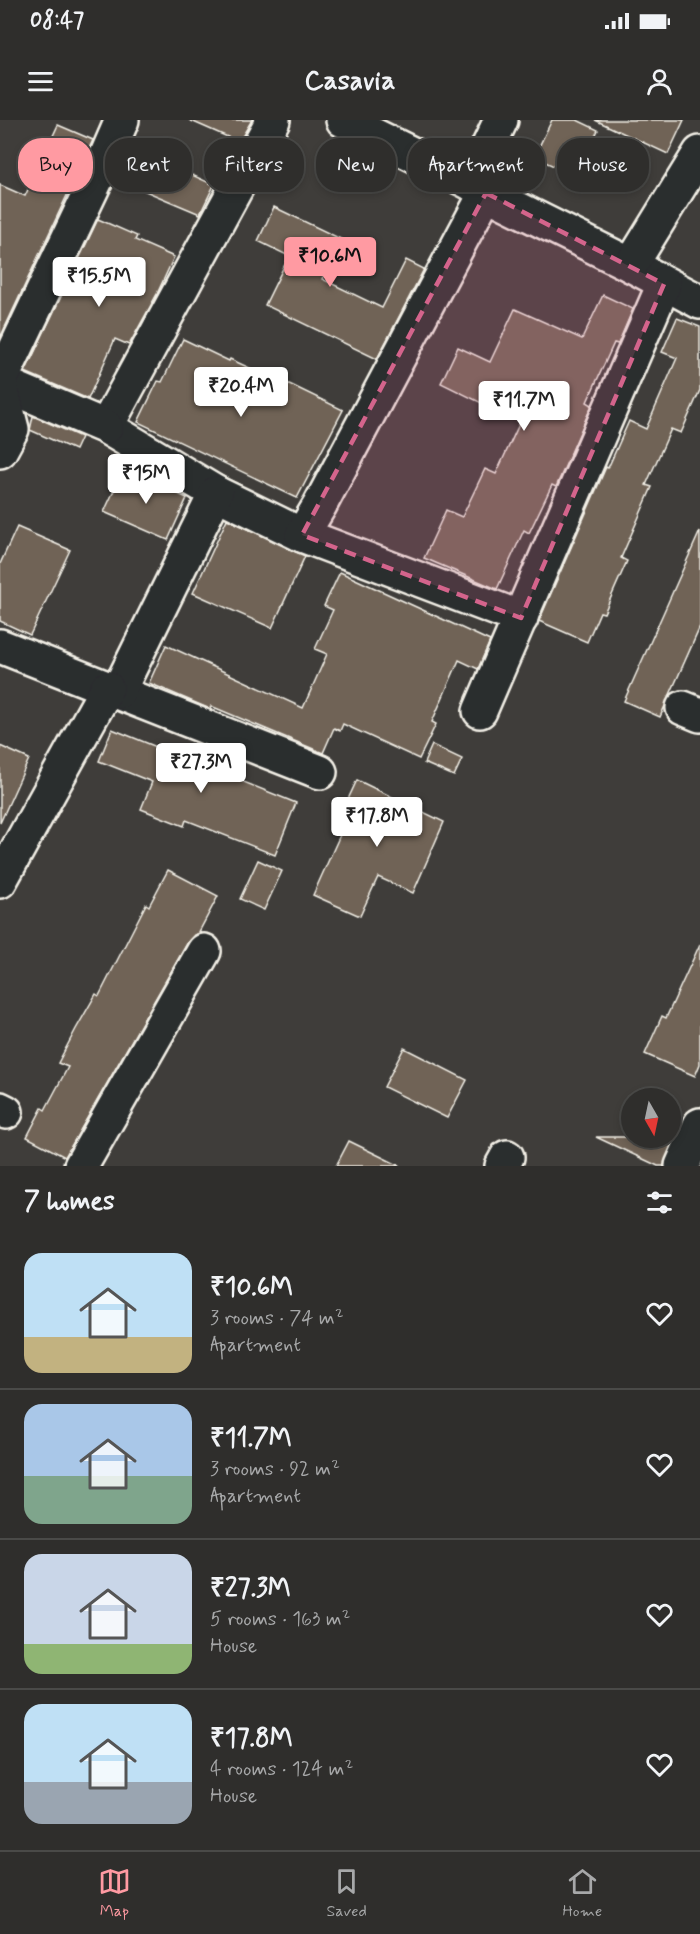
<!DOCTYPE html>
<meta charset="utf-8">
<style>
body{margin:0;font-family:Mynerve,sans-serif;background:#373634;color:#f1f3f6;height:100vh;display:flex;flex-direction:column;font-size:22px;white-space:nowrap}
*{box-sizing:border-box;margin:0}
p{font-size:20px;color:#a7a8a9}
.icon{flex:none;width:33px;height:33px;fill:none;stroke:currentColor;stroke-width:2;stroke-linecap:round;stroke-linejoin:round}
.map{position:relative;height:1046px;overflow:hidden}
.panel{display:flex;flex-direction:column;background:#2f2e2c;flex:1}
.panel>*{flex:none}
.top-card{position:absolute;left:18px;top:18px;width:664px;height:54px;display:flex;gap:12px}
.needle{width:39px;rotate:171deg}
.tools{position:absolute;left:621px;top:968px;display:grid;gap:12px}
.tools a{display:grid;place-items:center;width:60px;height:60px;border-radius:50%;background:#2f2e2c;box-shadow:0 3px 9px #0003,0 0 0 2px #4a4a48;font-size:30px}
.price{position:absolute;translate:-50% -51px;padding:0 14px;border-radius:6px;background:#fff;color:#222;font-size:20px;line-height:39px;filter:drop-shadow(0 2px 3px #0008)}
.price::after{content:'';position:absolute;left:50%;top:36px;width:18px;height:14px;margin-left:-9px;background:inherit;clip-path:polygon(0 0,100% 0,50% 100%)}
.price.selected{background:#ff9aa2;color:#111}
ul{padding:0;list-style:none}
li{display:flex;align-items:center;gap:18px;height:150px;padding:0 24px}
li+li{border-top:2px solid #4a4a48}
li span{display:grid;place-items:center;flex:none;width:168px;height:120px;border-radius:18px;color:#555}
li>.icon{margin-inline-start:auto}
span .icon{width:72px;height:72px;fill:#fffc;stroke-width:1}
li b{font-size:26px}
h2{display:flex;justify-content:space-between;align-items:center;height:72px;padding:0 24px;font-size:26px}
.chip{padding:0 21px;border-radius:24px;background:#2f2e2c;box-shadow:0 3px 9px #0003,0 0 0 2px #4a4a48;font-size:21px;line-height:54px}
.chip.selected{background:#ff9aa2;color:#111}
.status{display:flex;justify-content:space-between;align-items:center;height:42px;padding:0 30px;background:#2f2e2c;direction:ltr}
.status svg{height:16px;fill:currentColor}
header{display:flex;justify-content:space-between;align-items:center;height:78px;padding:0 24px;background:#2f2e2c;font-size:27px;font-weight:700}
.menu{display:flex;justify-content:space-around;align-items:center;height:84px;border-top:2px solid #4a4a48;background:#2f2e2c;font-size:16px;color:#a7a8a9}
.menu a{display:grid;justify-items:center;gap:3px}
.menu .selected{color:#ff9aa2}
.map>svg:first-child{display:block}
.building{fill:#706357;stroke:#f4f1e8;stroke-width:1.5}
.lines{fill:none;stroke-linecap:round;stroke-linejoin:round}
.minor-casing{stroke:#f4f1e8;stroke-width:38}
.minor{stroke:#2a2d2e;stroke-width:33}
.marked{fill:#d4648c;fill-opacity:0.2;stroke:#d4648c;stroke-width:4.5;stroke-dasharray:12 8;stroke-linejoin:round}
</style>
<div class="status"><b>08:47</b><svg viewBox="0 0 49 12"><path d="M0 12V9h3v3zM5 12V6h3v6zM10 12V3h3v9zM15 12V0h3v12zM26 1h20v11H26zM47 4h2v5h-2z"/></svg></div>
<header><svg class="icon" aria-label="menu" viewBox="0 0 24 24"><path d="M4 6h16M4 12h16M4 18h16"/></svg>Casavia<svg class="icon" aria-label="person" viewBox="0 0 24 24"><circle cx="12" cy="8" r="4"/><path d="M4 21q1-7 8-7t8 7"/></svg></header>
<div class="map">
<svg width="700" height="1046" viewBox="0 0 700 1046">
<rect width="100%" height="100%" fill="#3f3d3a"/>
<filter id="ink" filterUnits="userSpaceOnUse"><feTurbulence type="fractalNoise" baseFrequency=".0167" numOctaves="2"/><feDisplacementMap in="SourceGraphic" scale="12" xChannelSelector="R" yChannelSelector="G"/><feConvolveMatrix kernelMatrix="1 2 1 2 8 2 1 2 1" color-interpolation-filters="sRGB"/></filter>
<g filter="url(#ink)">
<g class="building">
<polygon points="189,0 252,0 239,22"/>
<polygon points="552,0 577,0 598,10 576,56 534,37"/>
<polygon points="595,0 684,0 668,34"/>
<polygon points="58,5 93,20 0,218 0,65 25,76"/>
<polygon points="131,27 214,65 200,94 117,59"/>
<polygon points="274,87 341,119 322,159 382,188 406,140 424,149 377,239 265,185 289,136 258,121"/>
<polygon points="98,99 137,116 135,120 174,137 157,174 129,225 115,219 88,279 25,252"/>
<polygon points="603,175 633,189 618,224 614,223 587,282 592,285 556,367 552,365 529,413 524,410 497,469 424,438 446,390 462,397 485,349 496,354 520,302 441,263 458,227 490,242 515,189 582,219"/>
<polygon points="677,198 700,207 700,270 681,313 671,309 646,365 652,367 621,438 627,441 604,493 600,492 587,522 539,501 606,347 608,348 629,301 646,309 677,238 662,232"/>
<polygon points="183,219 229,241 230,239 278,261 279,259 343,290 297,378 138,302 158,261 162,262"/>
<polygon points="33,296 81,317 75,330 30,310"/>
<polygon points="124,349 187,378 168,420 104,392"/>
<polygon points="227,399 305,436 272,508 193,473"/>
<polygon points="17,407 70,430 30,515 0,501 0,444"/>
<polygon points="700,411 700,507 660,597 624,581"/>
<polygon points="340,452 490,521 478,549 459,540 432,602 436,604 419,639 343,604 340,611 334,608 323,633 211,586 210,589 149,563 166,525 303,588 327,534 315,529 333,490 324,486"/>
<polygon points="112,609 296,683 275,735 186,700 184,706 141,689 152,662 99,641"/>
<polygon points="432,625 462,639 454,656 424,643"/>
<polygon points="0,626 29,639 0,703"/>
<polygon points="357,660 444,702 413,773 378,757 360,796 313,775 349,695 342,692"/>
<polygon points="258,740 282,751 264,790 240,779"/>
<polygon points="168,750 218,776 199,812 201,813 194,815 188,822 65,1037 27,1017 42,988 45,990 68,947 58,943 76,909 96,874 99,876 146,784 149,786"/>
<polygon points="700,824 700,944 695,956 645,934 662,896 666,898"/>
<polygon points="404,928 467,960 447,998 384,967"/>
<polygon points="596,1017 674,1017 664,1046 658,1046"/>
<polygon points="349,1021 400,1046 336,1046"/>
</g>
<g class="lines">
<g class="minor-casing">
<g id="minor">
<polyline points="273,0 106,307 216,373 302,415 521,498"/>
<polyline points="343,0 471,63 486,73 631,145 700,182"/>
<polyline points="471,63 501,0"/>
<polyline points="631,145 700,33"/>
<polyline points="0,262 106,307"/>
<polyline points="0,331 12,309 0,262 96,60 122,0"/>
<polyline points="302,415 320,385 486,73"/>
<polyline points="0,526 320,652"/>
<polyline points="118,572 216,373"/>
<polyline points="683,588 700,595"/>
<polyline points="480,591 664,164"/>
<polyline points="0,761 107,568"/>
<polyline points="0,989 6,992"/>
<polyline points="81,1046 204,831"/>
<polyline points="502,1046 507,1037"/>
<polyline points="682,1046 700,1005"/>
</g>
</g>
<use href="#minor" class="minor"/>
</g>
</g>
<path class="marked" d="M 486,73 L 664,164 L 521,498 L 302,415 Z"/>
</svg>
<div class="tools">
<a><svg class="needle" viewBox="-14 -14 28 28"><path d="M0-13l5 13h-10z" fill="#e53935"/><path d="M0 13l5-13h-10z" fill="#a7a8a9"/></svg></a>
</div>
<b class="price selected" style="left:330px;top:168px">₹10.6M</b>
<b class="price" style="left:99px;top:188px">₹15.5M</b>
<b class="price" style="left:241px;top:298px">₹20.4M</b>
<b class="price" style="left:524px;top:312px">₹11.7M</b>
<b class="price" style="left:146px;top:385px">₹15M</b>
<b class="price" style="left:201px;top:674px">₹27.3M</b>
<b class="price" style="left:377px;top:728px">₹17.8M</b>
<div class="top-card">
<a class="chip selected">Buy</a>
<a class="chip">Rent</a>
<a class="chip">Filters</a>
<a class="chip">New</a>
<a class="chip">Apartment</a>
<a class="chip">House</a>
</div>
</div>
<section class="panel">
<h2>7 homes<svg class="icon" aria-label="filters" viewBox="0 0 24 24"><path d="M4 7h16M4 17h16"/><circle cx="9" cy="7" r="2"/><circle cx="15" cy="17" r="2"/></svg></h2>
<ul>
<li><span style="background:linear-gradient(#bfe0f5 70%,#c2b280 0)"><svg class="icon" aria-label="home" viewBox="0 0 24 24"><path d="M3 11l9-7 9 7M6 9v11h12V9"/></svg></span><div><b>₹10.6M</b><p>3 rooms · 74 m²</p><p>Apartment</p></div><svg class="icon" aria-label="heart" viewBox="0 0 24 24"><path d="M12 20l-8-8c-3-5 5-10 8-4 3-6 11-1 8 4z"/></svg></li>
<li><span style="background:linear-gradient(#a9c7e8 60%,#7fa58c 0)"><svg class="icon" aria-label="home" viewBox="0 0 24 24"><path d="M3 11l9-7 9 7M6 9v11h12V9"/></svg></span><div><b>₹11.7M</b><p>3 rooms · 92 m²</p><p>Apartment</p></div><svg class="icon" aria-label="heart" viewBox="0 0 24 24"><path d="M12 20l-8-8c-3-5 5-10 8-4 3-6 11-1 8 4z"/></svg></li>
<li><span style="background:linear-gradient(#c9d6e8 75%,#8fb573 0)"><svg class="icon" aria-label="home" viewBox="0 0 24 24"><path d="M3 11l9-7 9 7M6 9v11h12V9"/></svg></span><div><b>₹27.3M</b><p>5 rooms · 163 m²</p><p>House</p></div><svg class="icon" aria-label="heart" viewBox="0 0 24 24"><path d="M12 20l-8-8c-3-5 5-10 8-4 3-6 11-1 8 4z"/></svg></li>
<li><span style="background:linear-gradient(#bfe0f5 65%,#9aa5b1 0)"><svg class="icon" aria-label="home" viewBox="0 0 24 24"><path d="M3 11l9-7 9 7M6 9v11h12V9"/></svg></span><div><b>₹17.8M</b><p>4 rooms · 124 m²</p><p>House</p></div><svg class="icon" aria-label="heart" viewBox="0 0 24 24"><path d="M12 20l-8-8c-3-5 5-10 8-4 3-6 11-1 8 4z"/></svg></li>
</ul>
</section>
<nav class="menu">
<a class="selected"><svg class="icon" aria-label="map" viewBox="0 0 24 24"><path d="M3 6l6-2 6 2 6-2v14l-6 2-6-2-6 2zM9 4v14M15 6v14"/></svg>Map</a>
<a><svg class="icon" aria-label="saved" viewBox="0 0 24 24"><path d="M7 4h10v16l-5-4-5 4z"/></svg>Saved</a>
<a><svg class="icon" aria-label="home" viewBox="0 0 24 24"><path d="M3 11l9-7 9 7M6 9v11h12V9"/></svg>Home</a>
</nav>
